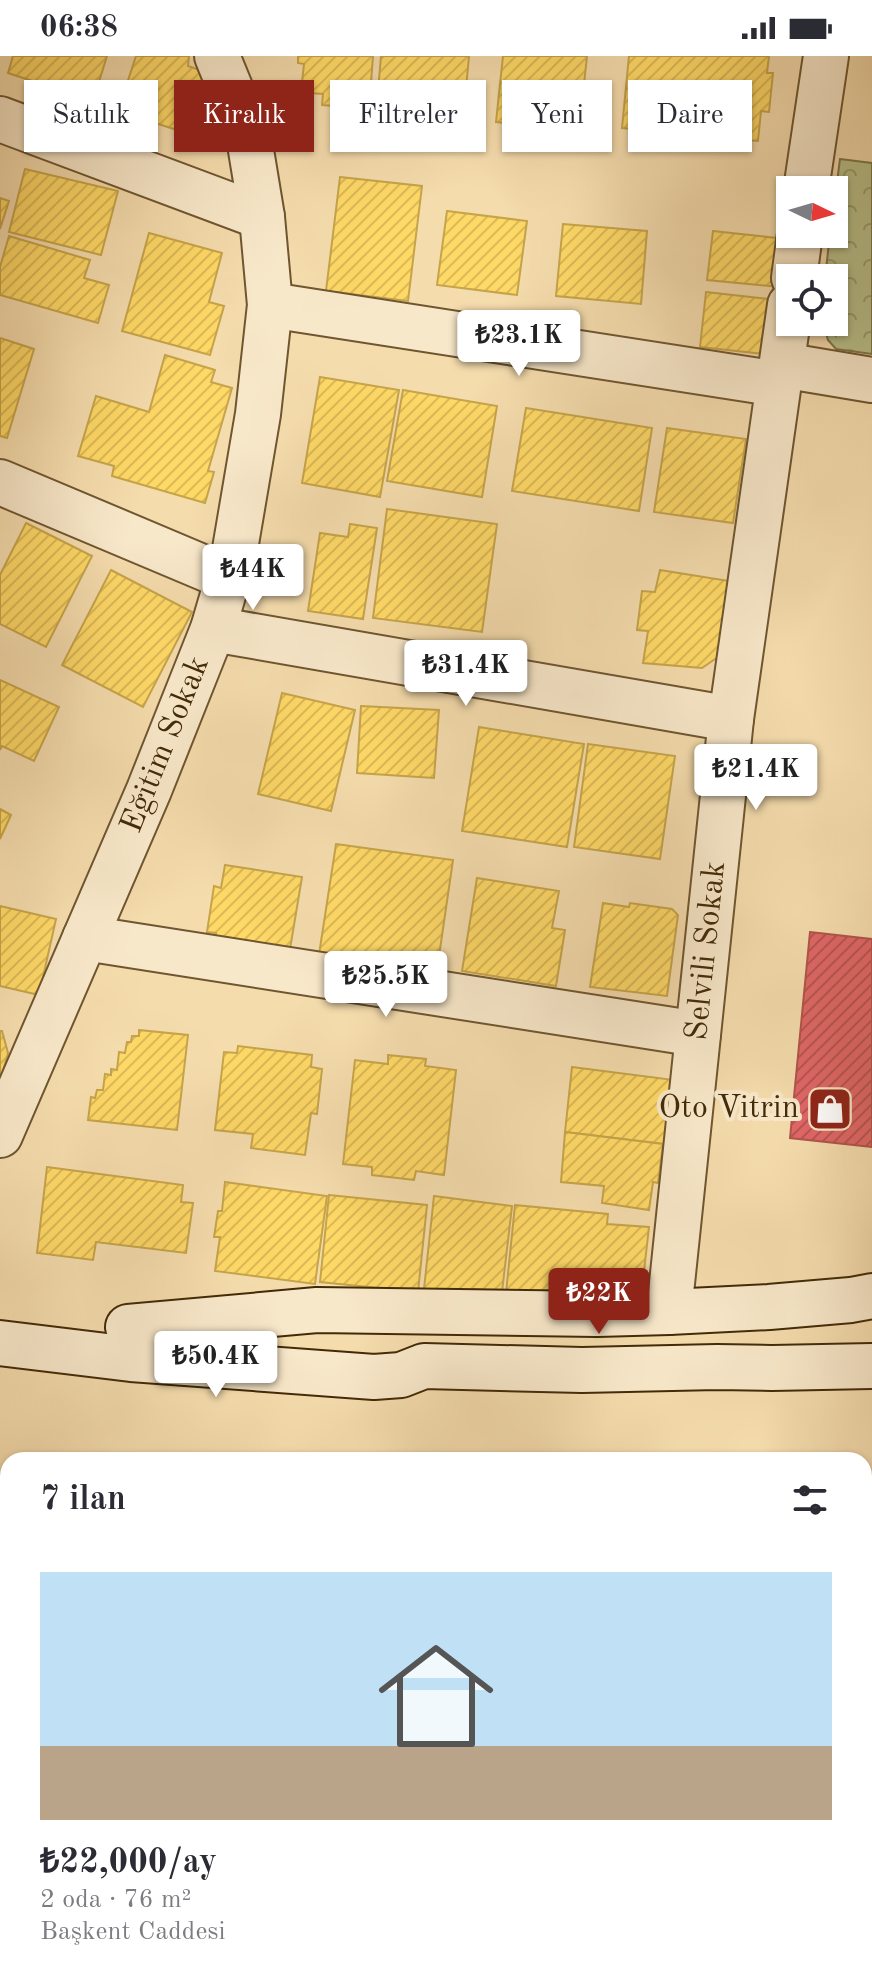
<!DOCTYPE html>
<html lang="tr">
<meta charset="utf-8">
<style>
body{margin:0;font-family:"Old Standard TT",serif;background:#f7f7f7;color:#2b2b33;height:100vh;display:flex;flex-direction:column;font-size:30px;white-space:nowrap}
*{box-sizing:border-box;margin:0}
p{font-size:26px;color:#7c7c81}
.icon{flex:none;width:44px;height:44px;fill:none;stroke:currentColor;stroke-width:2;stroke-linecap:round;stroke-linejoin:round}
.map{position:relative;flex:1;overflow:hidden}
.drawer{position:absolute;left:0px;top:1396px;width:872px;height:536px;display:flex;flex-direction:column;background:#fff;border-radius:24px 24px 0 0;box-shadow:0 2px 6px #0004}
.drawer>*{flex:none}
.banner{position:absolute;left:24px;top:24px;width:824px;height:72px;display:flex;gap:16px}
.needle{width:52px;rotate:95deg}
.fabs{position:absolute;left:776px;top:120px;display:grid;gap:16px}
.fabs a{display:grid;place-items:center;width:72px;height:72px;border-radius:0px;background:#fff;box-shadow:0 2px 6px #0004;font-size:40px}
.price{position:absolute;translate:-50% -68px;padding:0 18px;border-radius:8px;background:#fff;color:#222;font-size:26px;line-height:52px;filter:drop-shadow(0 2px 4px #0008)}
.price::after{content:'';position:absolute;left:50%;top:48px;width:24px;height:18px;margin-left:-12px;background:inherit;clip-path:polygon(0 0,100% 0,50% 100%)}
.price.on{background:#8f2418;color:#fff}
ul{padding:0;list-style:none}
li{display:grid;align-content:center;gap:16px;height:424px;padding:0 40px}
li+li{border-top:2px solid #e1e1e2}
li span{display:grid;place-items:center;height:248px;border-radius:0px;color:#555}
li>.icon{margin-inline-start:auto}
span .icon{width:144px;height:144px;fill:#fffc;stroke-width:1}
li b{font-size:34px}
h2{display:flex;justify-content:space-between;align-items:center;height:96px;padding:0 40px;font-size:34px}
.tag{padding:0 28px;border-radius:0px;background:#fff;box-shadow:0 2px 6px #0004;font-size:28px;line-height:72px}
.tag.on{background:#8f2418;color:#fff}
.status{display:flex;justify-content:space-between;align-items:center;height:56px;padding:0 40px;background:#fff;direction:ltr}
.status svg{height:22px;fill:currentColor}
.map>svg:first-child{display:block}
.park{fill:url(#park-crowns);stroke:#7d764a;stroke-width:2}
.homes{fill:url(#homes-hatch);stroke:#c6a44a;stroke-width:2}
.shops{fill:url(#shops-hatch);stroke:#b1544a;stroke-width:2}
.lines{fill:none;stroke-linecap:round;stroke-linejoin:round}
.minor-casing{stroke:#6f5630;stroke-width:48}
.tertiary-casing{stroke:#6f5630;stroke-width:48}
.secondary-casing{stroke:#422a07;stroke-width:48}
.minor{stroke:#f8e8ca;stroke-width:44}
.tertiary{stroke:#f8e8ca;stroke-width:44}
.secondary{stroke:#f8e8ca;stroke-width:44}
.labels{text-anchor:middle;dominant-baseline:central;stroke-width:8;stroke-linejoin:round;paint-order:stroke}
.street-label{font-size:32px;fill:#422a07;stroke:#f8e8ca}
.poi-label{font-size:32px;fill:#422a07;stroke:#f8e8ca;text-anchor:end}
</style>
<div class="status"><b>06:38</b><svg viewBox="0 0 49 12"><path d="M0 12V9h3v3zM5 12V6h3v6zM10 12V3h3v9zM15 12V0h3v12zM26 1h20v11H26zM47 4h2v5h-2z"/></svg></div>
<div class="map">
<svg width="872" height="1932" viewBox="0 0 872 1932">
<defs>
<pattern id="park-crowns" width="20" height="18" patternUnits="userSpaceOnUse" patternTransform="scale(2)"><rect width="20" height="18" fill="#b8c18c"/><path d="M2 6a3 3 0 1 1 6 0M12 15a3 3 0 1 1 6 0" fill="none" stroke="#979d70"/></pattern>
<pattern id="homes-hatch" width="6" height="6" patternUnits="userSpaceOnUse" patternTransform="scale(2)"><rect width="6" height="6" fill="#ffd966"/><path d="M-1 1l2-2M0 6l6-6M5 7l2-2" fill="none" stroke="#dcba57"/></pattern>
<pattern id="shops-hatch" width="6" height="6" patternUnits="userSpaceOnUse" patternTransform="scale(2)"><rect width="6" height="6" fill="#e06666"/><path d="M-1 1l2-2M0 6l6-6M5 7l2-2" fill="none" stroke="#b75452"/></pattern>
</defs>
<rect width="100%" height="100%" fill="#f5dcad"/>
<filter id="stains"><feTurbulence type="fractalNoise" baseFrequency=".0025" numOctaves="4"/><feColorMatrix values="0 0 0 0 .2 0 0 0 0 .09 0 0 0 0 .02 0 0 0 .5 -.17"/></filter>
<radialGradient id="worn" r=".72"><stop offset=".6" stop-color="#630" stop-opacity="0"/><stop offset="1" stop-color="#630" stop-opacity=".3"/></radialGradient>
<polygon class="park" points="840,103 872,107 872,298 836,293 828,284 823,266 834,266 834,222 825,222 830,178 834,178 834,149"/>
<g class="homes">
<polygon points="13,0 107,0 93,45 8,17"/>
<polygon points="136,0 189,0 188,10 197,13 218,38 221,52 208,84 118,55"/>
<polygon points="298,0 373,0 370,40 364,40 362,52 322,49 323,38 310,37 311,27 302,26 304,8 298,7"/>
<polygon points="381,0 469,0 462,77 375,70"/>
<polygon points="503,0 587,0 579,75 496,66"/>
<polygon points="629,0 769,0 767,17 773,17 769,56 761,55 758,85 733,83 732,92 644,85 645,74 622,72"/>
<polygon points="25,113 118,135 101,199 9,176"/>
<polygon points="340,121 422,130 408,245 326,235"/>
<polygon points="0,142 9,145 0,173"/>
<polygon points="447,155 527,165 517,239 437,229"/>
<polygon points="563,168 647,175 641,248 556,240"/>
<polygon points="713,175 795,184 790,232 707,224"/>
<polygon points="149,177 222,197 209,246 224,250 210,299 122,275"/>
<polygon points="9,180 90,204 84,222 109,229 98,267 0,239 0,211"/>
<polygon points="706,236 787,245 782,300 700,291"/>
<polygon points="0,282 34,293 7,382 0,380"/>
<polygon points="165,299 215,314 211,326 232,332 208,415 214,416 205,447 112,420 114,410 78,400 96,340 149,356"/>
<polygon points="320,321 399,334 380,441 302,427"/>
<polygon points="403,334 497,350 482,441 387,425"/>
<polygon points="526,352 652,372 639,455 512,435"/>
<polygon points="667,372 746,383 733,467 654,456"/>
<polygon points="387,453 497,468 482,576 373,562"/>
<polygon points="26,467 92,500 46,591 0,568 0,519"/>
<polygon points="350,468 377,472 363,563 308,555 320,477 348,481"/>
<polygon points="111,514 192,556 143,651 62,609"/>
<polygon points="660,514 729,525 718,601 702,612 643,607 648,575 637,574 642,535 655,536"/>
<polygon points="0,624 59,651 34,705 2,690 0,694"/>
<polygon points="282,637 355,654 331,755 258,738"/>
<polygon points="361,650 439,654 434,722 357,717"/>
<polygon points="479,671 584,688 567,791 462,775"/>
<polygon points="588,688 675,700 660,803 574,791"/>
<polygon points="0,753 11,759 0,783"/>
<polygon points="336,788 453,804 436,921 318,905"/>
<polygon points="225,809 302,821 289,899 215,887 216,877 207,876 214,830 221,832"/>
<polygon points="477,822 559,835 552,872 565,874 556,930 462,915"/>
<polygon points="603,847 629,851 630,847 672,853 678,859 667,940 590,931"/>
<polygon points="0,850 56,863 39,939 0,930"/>
<polygon points="139,974 188,979 177,1074 88,1064 91,1041 95,1042 97,1034 103,1034 105,1018 111,1019 111,1013 117,1014 119,996 125,997 127,986 131,986 132,980 139,980"/>
<polygon points="0,975 2,975 8,997 0,1027"/>
<polygon points="238,990 312,999 311,1011 322,1013 317,1058 311,1057 305,1099 251,1092 253,1078 215,1074 224,996 237,997"/>
<polygon points="388,999 426,1003 425,1010 456,1014 444,1119 416,1115 414,1124 372,1119 372,1111 343,1108 355,1004 388,1008"/>
<polygon points="572,1011 674,1024 665,1088 565,1076"/>
<polygon points="565,1076 663,1088 658,1127 653,1126 649,1154 602,1147 604,1130 561,1126"/>
<polygon points="47,1111 183,1129 181,1146 193,1147 186,1197 96,1186 93,1204 37,1197"/>
<polygon points="225,1126 327,1140 315,1228 215,1215 220,1181 214,1181 218,1155 222,1155"/>
<polygon points="329,1139 427,1149 418,1236 320,1226"/>
<polygon points="434,1140 512,1150 502,1236 474,1233 473,1239 424,1233"/>
<polygon points="515,1149 608,1158 607,1168 649,1171 643,1224 625,1223 623,1249 506,1237"/>
</g>
<polygon class="shops" points="810,876 872,883 872,1091 790,1082"/>
<g class="lines">
<g class="minor-casing">
<g id="minor">
<polyline points="0,63 262,161"/>
<polyline points="806,134 826,0"/>
<polyline points="794,222 800,178"/>
<polyline points="270,249 778,328"/>
<polyline points="782,309 872,324"/>
<polyline points="0,426 228,522"/>
<polyline points="213,573 731,663"/>
<polyline points="85,882 698,978"/>
<polyline points="0,1079 149,734 213,573 233,505 258,358 270,249 262,161 248,76 217,0"/>
<polyline points="669,1256 731,663 790,249"/>
</g>
</g>
<g class="tertiary-casing">
<polyline id="tertiary" points="35,1924 68,1932"/>
</g>
<g class="secondary-casing">
<g id="secondary">
<polyline points="128,1271 317,1254 597,1258 669,1256 769,1251 851,1244 872,1240"/>
<polyline points="0,1287 131,1303 374,1321 401,1319 424,1310 582,1314 717,1311 772,1312 872,1310"/>
</g>
</g>
<use href="#minor" class="minor"/>
<use href="#tertiary" class="tertiary"/>
<use href="#secondary" class="secondary"/>
</g>
<defs>
<g id="shop-square" transform="scale(2.3)"><rect x="-9" y="-9" width="18" height="18" rx="4" fill="#8f2418" stroke="#f8e8ca"/><path d="M-5-2.5h2.3a2.7 3.5 0 0 1 5.4 0H5L5.5 6h-11ZM-1.5-2.5h3a1.5 2.3 0 0 0-3 0Z" fill="#fff"/></g>
</defs>
<g fill-rule="evenodd">
<use href="#shop-square" x="830" y="1053"/>
</g>
<g class="labels">
<g class="street-label">
<text transform="translate(166 689) rotate(-68)">Eğitim Sokak</text>
<text transform="translate(707 895) rotate(-84)">Selvili Sokak</text>
</g>
<g class="poi-label">
<text x="799" y="1053">Oto Vitrin</text>
</g>
</g>
<rect width="100%" height="100%" filter="url(#stains)"/>
<rect width="100%" height="100%" fill="url(#worn)"/>
</svg>
<div class="fabs">
<a><svg class="needle" viewBox="-14 -14 28 28"><path d="M0-13l5 13h-10z" fill="#e53935"/><path d="M0 13l5-13h-10z" fill="#7c7c81"/></svg></a>
<a><svg class="icon" aria-label="locate" viewBox="0 0 24 24"><circle cx="12" cy="12" r="6"/><path d="M12 2v4M12 18v4M2 12h4M18 12h4"/></svg></a>
</div>
<b class="price" style="left:519px;top:322px">₺23.1K</b>
<b class="price" style="left:253px;top:556px">₺44K</b>
<b class="price" style="left:466px;top:652px">₺31.4K</b>
<b class="price" style="left:756px;top:756px">₺21.4K</b>
<b class="price" style="left:386px;top:963px">₺25.5K</b>
<b class="price on" style="left:599px;top:1280px">₺22K</b>
<b class="price" style="left:216px;top:1343px">₺50.4K</b>
<div class="banner">
<a class="tag">Satılık</a>
<a class="tag on">Kiralık</a>
<a class="tag">Filtreler</a>
<a class="tag">Yeni</a>
<a class="tag">Daire</a>
</div>
<section class="drawer">
<h2>7 ilan<svg class="icon" aria-label="filters" viewBox="0 0 24 24"><path d="M4 7h16M4 17h16"/><circle cx="9" cy="7" r="2"/><circle cx="15" cy="17" r="2"/></svg></h2>
<ul>
<li><span style="background:linear-gradient(#bfe0f5 70%,#b9a48a 0)"><svg class="icon" aria-label="home" viewBox="0 0 24 24"><path d="M3 11l9-7 9 7M6 9v11h12V9"/></svg></span><div><b>₺22,000/ay</b><p>2 oda · 76 m²</p><p>Başkent Caddesi</p></div></li>
</ul>
</section>
</div>
